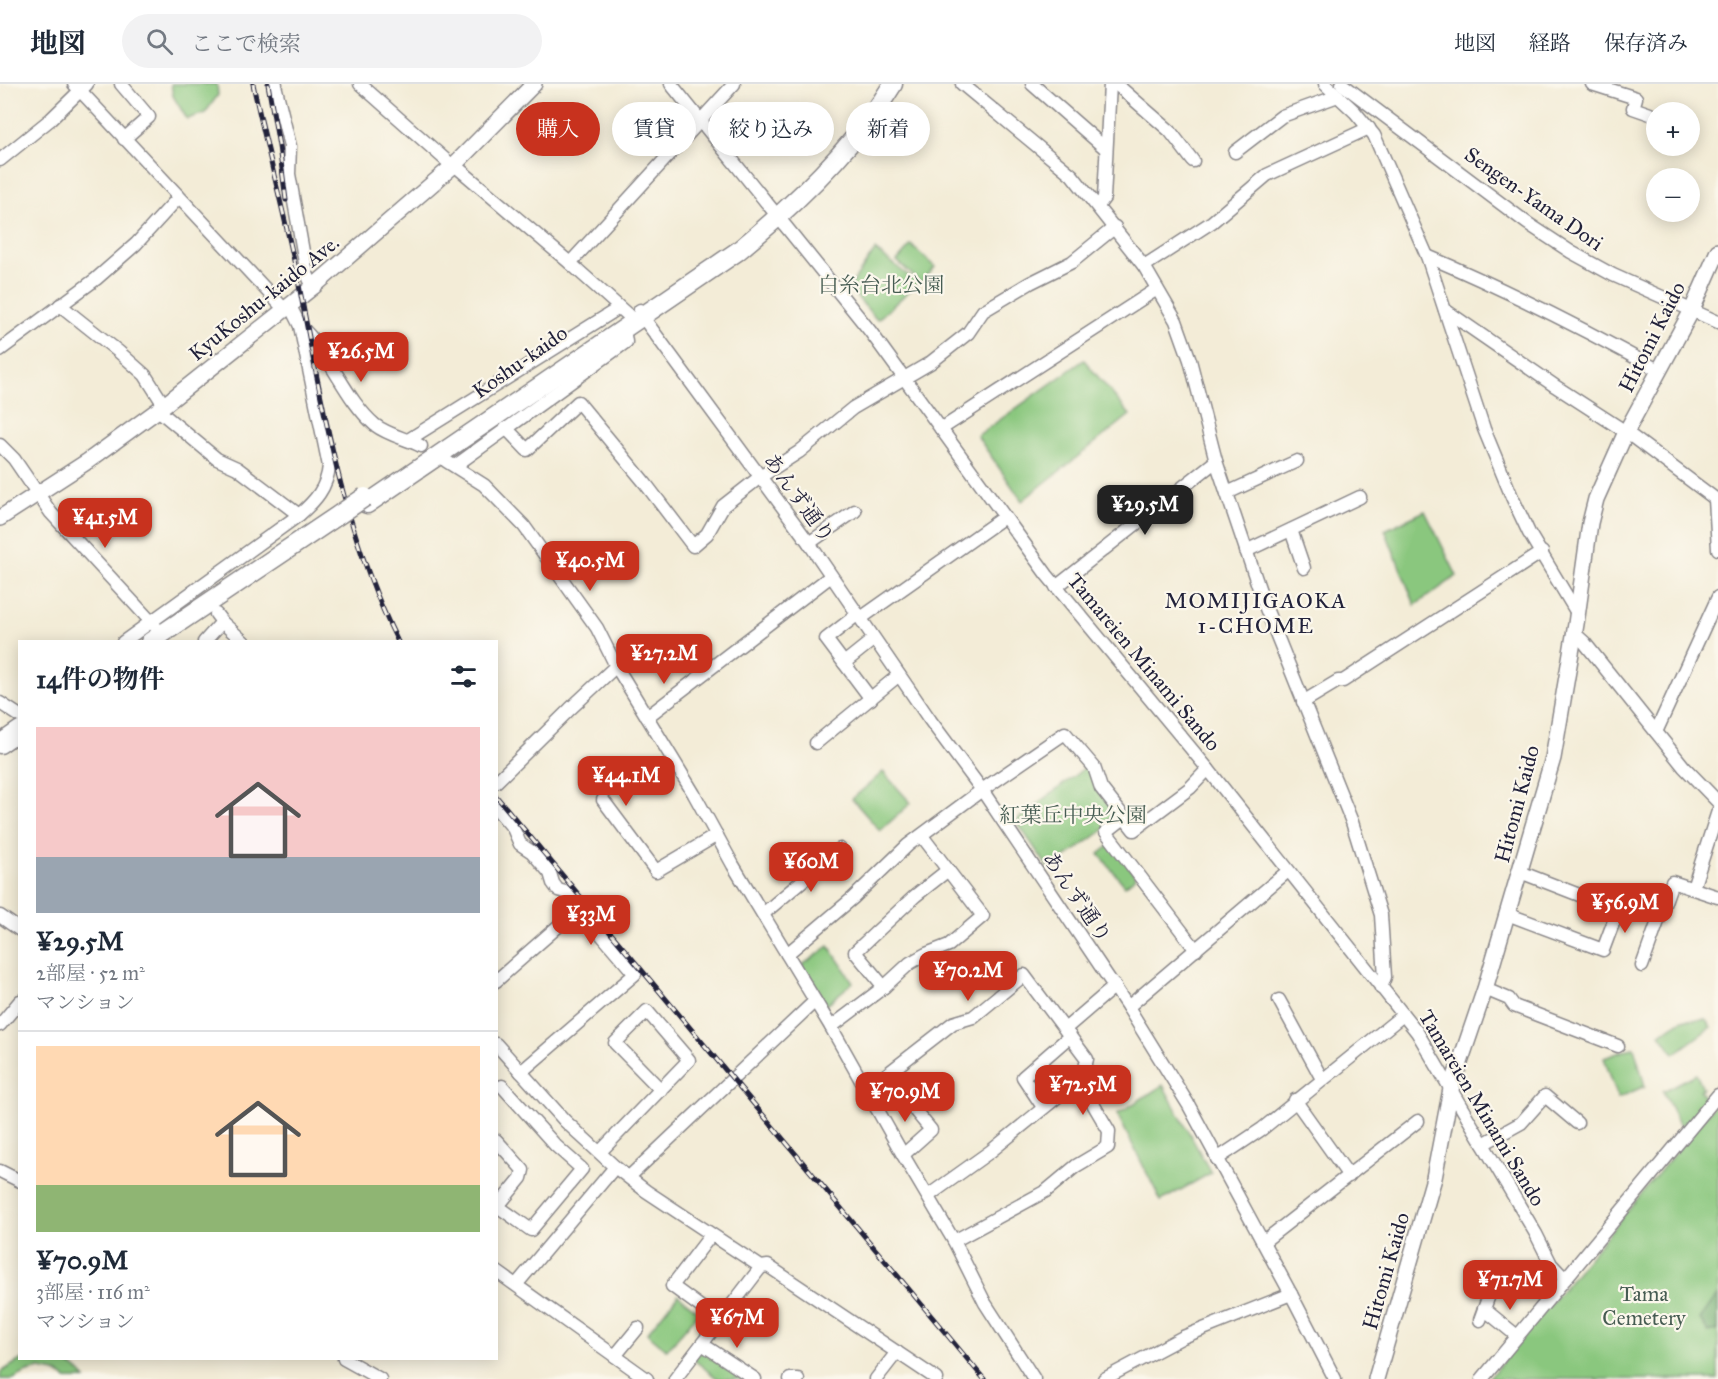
<!DOCTYPE html>
<html lang="ja">
<meta charset="utf-8">
<style>
body{margin:0;font-family:"IM FELL Great Primer","Noto Serif JP",serif;background:#f2f2f3;color:#1f2937;height:100vh;display:flex;flex-direction:column;font-size:22px;white-space:nowrap}
*{box-sizing:border-box;margin:0}
p{font-size:20px;color:#747a83}
.icon{flex:none;width:33px;height:33px;fill:none;stroke:currentColor;stroke-width:2;stroke-linecap:round;stroke-linejoin:round}
.map{position:relative;flex:1;overflow:hidden}
.panel{position:absolute;left:18px;top:556px;width:480px;height:720px;display:flex;flex-direction:column;background:#fff;border-radius:0px;box-shadow:0 3px 15px #0003}
.panel>*{flex:none}
.banner{position:absolute;left:516px;top:18px;width:570px;height:54px;display:flex;gap:12px}
.tools{position:absolute;left:1646px;top:18px;display:grid;gap:12px}
.tools a{display:grid;place-items:center;width:54px;height:54px;border-radius:50%;background:#fff;box-shadow:0 3px 15px #0003;font-size:30px}
.price{position:absolute;translate:-50% -51px;padding:0 14px;border-radius:12px;background:#c8321e;color:#fff;font-size:20px;line-height:39px;filter:drop-shadow(0 2px 3px #0008)}
.price::after{content:'';position:absolute;left:50%;top:36px;width:18px;height:14px;margin-left:-9px;background:inherit;clip-path:polygon(0 0,100% 0,50% 100%)}
.price.current{background:#222;color:#fff}
ul{padding:0;list-style:none}
li{display:grid;align-content:center;gap:12px;height:318px;padding:0 18px}
li+li{border-top:2px solid #e0e1e3}
li span{display:grid;place-items:center;height:186px;border-radius:0px;color:#555}
li>.icon{margin-inline-start:auto}
span .icon{width:108px;height:108px;fill:#fffc;stroke-width:1}
li b{font-size:26px}
h2{display:flex;justify-content:space-between;align-items:center;height:72px;padding:0 18px;font-size:26px}
.pill{padding:0 21px;border-radius:27px;background:#fff;box-shadow:0 3px 15px #0003;font-size:21px;line-height:54px}
.pill.current{background:#c8321e;color:#fff}
header{display:flex;align-items:center;gap:36px;box-sizing:border-box;height:84px;padding:0 30px;background:#fff;border-bottom:2px solid #e0e1e3}
header strong{font-size:28px}
nav{display:flex;gap:33px;margin-inline-start:auto;font-size:21px}
.search{width:420px;height:54px;background:#f2f2f3;display:flex;align-items:center;gap:15px;box-sizing:border-box;padding:0 21px;border-radius:33px;color:#747a83;font-size:22px}
.map>svg:first-child{display:block}
.green{fill:#8ac77e;stroke:#56745c;stroke-width:1.5}
.forest{fill:#6fac6d;stroke:#486754;stroke-width:1.5}
.lines{fill:none;stroke-linecap:round;stroke-linejoin:round}
.minor-casing{stroke:#8a8789;stroke-width:15}
.major-casing{stroke:#8a8789;stroke-width:18}
.highway-casing{stroke:#8a8789;stroke-width:21}
.minor{stroke:#fff;stroke-width:12}
.major{stroke:#fff;stroke-width:15}
.highway{stroke:#fff;stroke-width:18}
.rail-casing{stroke:#22223b;stroke-width:5}
.rail{stroke:#fbf7ec;stroke-width:3;stroke-dasharray:9;stroke-linecap:butt}
.highway-bridge-casing{stroke:#8a8789;stroke-width:21;stroke-linecap:butt}
.highway-bridge{stroke:#fff;stroke-width:18}
.labels{text-anchor:middle;dominant-baseline:central;stroke-width:4.5;stroke-linejoin:round;paint-order:stroke}
.street-label{font-size:21px;fill:#22223b;stroke:#fbf7ec}
.park-label{font-size:21px;fill:#465c52;stroke:#fbf7ec}
.neighbourhood-label{font-size:22px;letter-spacing:1.5px;fill:#22223b;stroke:#fbf7ec}
</style>
<header>
<strong>地図</strong>
<div class="search"><svg class="icon" aria-label="search" viewBox="0 0 24 24"><circle cx="10" cy="10" r="6"/><path d="M15 15l6 6"/></svg>ここで検索</div>
<nav><a>地図</a><a>経路</a><a>保存済み</a></nav>
</header>
<div class="map">
<svg width="1718" height="1295" viewBox="0 0 1718 1295">
<rect width="100%" height="100%" fill="#fbf7ec"/>
<filter id="ink" filterUnits="userSpaceOnUse"><feTurbulence type="fractalNoise" baseFrequency=".0167" numOctaves="2"/><feDisplacementMap in="SourceGraphic" scale="12" xChannelSelector="R" yChannelSelector="G"/><feConvolveMatrix kernelMatrix="1 2 1 2 8 2 1 2 1" color-interpolation-filters="sRGB"/></filter>
<filter id="wash" filterUnits="userSpaceOnUse"><feTurbulence type="fractalNoise" baseFrequency=".008" numOctaves="4" result="noise"/><feDisplacementMap in="SourceGraphic" scale="24" xChannelSelector="R" yChannelSelector="G"/><feGaussianBlur stdDeviation="1.35" result="paint"/><feColorMatrix in="noise" values="0 0 0 0 0 0 0 0 0 0 0 0 0 0 0 0 0 1.4 0 .05"/><feComposite in="paint" operator="in"/></filter>
<g filter="url(#wash)">
<rect width="100%" height="100%" fill="#f3ecd7"/>
<g class="green">
<polygon points="171,0 217,0 218,11 205,29 187,35 173,12"/>
<polygon points="911,161 935,183 921,199 897,177"/>
<polygon points="875,166 918,199 877,236 849,204"/>
<polygon points="1084,276 1130,331 1022,417 977,352"/>
<polygon points="1425,427 1457,492 1415,521 1385,446"/>
<polygon points="1088,681 1119,735 1049,785 1016,737"/>
<polygon points="883,688 911,719 880,747 852,715"/>
<polygon points="1114,758 1136,793 1125,802 1099,770"/>
<polygon points="829,862 853,898 825,922 801,882"/>
<polygon points="1706,935 1711,943 1674,970 1660,950 1682,936"/>
<polygon points="1634,963 1645,1002 1618,1014 1604,974"/>
<polygon points="1696,990 1703,1004 1700,1006 1707,1019 1688,1042 1680,1042 1663,1007"/>
<polygon points="1163,1001 1211,1089 1161,1117 1117,1030"/>
<polygon points="1718,1017 1718,1295 1488,1295"/>
<polygon points="678,1211 699,1228 667,1266 647,1249"/>
<polygon points="701,1263 747,1295 718,1295 693,1275"/>
<path d="M 22,1275 C 50,1275 66,1271 86,1295 L 67,1295 L 55,1288 L 40,1285 L 27,1288 L 13,1295 L 0,1295 L 1,1288 Z"/>
</g>
<polygon class="forest" points="1718,1210 1718,1246 1708,1248 1700,1235"/>
</g>
<g filter="url(#ink)">
<g class="lines">
<g class="minor-casing">
<g id="minor">
<polyline points="74,0 285,226"/>
<polyline points="121,0 149,33 124,55"/>
<polyline points="276,0 275,1 290,62 289,90 302,162 307,190 313,203"/>
<polyline points="360,0 448,78 458,84 570,179 628,231"/>
<polyline points="671,0 870,247 1047,491 1208,685 1417,948 1536,1150 1551,1180 1565,1195"/>
<polyline points="962,0 1072,91 1144,182 1176,237 1190,276 1216,377 1265,522 1352,738 1381,831 1385,893 1381,904"/>
<polyline points="1032,0 1105,64"/>
<polyline points="1116,0 1170,47 1193,77"/>
<polyline points="1325,0 1355,28 1374,51 1427,172 1484,345 1512,413 1529,449 1577,529"/>
<polyline points="1342,0 1527,139 1571,168 1613,191 1718,238"/>
<polyline points="1592,0 1636,14 1633,24 1656,32"/>
<polyline points="1235,68 1282,32 1338,12"/>
<polyline points="0,76 51,35 87,0"/>
<polyline points="1098,122 1104,114 1110,0"/>
<path d="M 1427,172 C 1507,206 1584,245 1660,287"/>
<polyline points="570,179 734,0"/>
<polyline points="1144,182 1212,138 1267,91 1369,44"/>
<polyline points="60,221 119,268 145,291 164,321"/>
<polyline points="640,226 642,232 809,459 930,636 982,706 1128,923 1188,1020 1291,1210 1335,1295"/>
<polyline points="1445,226 1555,302 1626,348 1718,417"/>
<path d="M 300,242 C 331,270 344,314 375,341 C 388,351 407,355 421,362"/>
<polyline points="0,266 96,195 136,160 179,113"/>
<polyline points="158,326 217,375 237,384 299,431"/>
<polyline points="506,344 527,366 578,318 645,399 693,462 707,450 723,422 760,393 799,368 853,324 930,279 968,249 983,227 1030,199 1072,178 1115,143"/>
<polyline points="941,345 1157,205"/>
<polyline points="408,356 619,224"/>
<polyline points="0,361 14,375 51,429 155,542"/>
<polyline points="446,377 484,401 524,442 597,544 616,582 694,710 733,781 831,943 903,1071 954,1157 985,1219 1034,1295"/>
<polyline points="455,382 626,258 624,245"/>
<polyline points="1227,409 1297,377"/>
<polyline points="1715,415 1718,465"/>
<polyline points="1291,446 1304,484"/>
<polyline points="809,459 855,427"/>
<polyline points="1246,467 1360,413"/>
<polyline points="1056,503 1216,377"/>
<polyline points="858,530 826,555 871,615"/>
<polyline points="861,534 1004,433"/>
<polyline points="222,538 244,558"/>
<polyline points="1574,549 1584,558 1684,683 1718,718"/>
<path d="M 123,558 L 299,431 C 315,417 327,404 329,382 L 300,242 L 290,222"/>
<polyline points="204,558 222,538 216,530"/>
<polyline points="844,579 874,555"/>
<polyline points="1303,618 1338,597 1343,597 1542,468"/>
<polyline points="0,619 20,632"/>
<polyline points="647,633 831,492"/>
<polyline points="1656,648 1718,513"/>
<polyline points="816,659 899,591"/>
<polyline points="496,698 570,625 616,582"/>
<polyline points="603,716 656,787 717,751"/>
<polyline points="496,724 513,744 520,760 532,768 550,789 553,799 558,806 565,808 635,890 521,988"/>
<polyline points="1124,734 1106,748 1196,866"/>
<polyline points="1693,804 1718,727"/>
<polyline points="763,830 840,765"/>
<polyline points="1507,830 1603,866 1618,826 1520,788"/>
<polyline points="0,832 20,846"/>
<polyline points="787,870 853,814 908,761 982,706 1065,649 1094,683 1101,704 1134,746 1190,704 1208,685"/>
<polyline points="1642,882 1672,798 1718,813"/>
<polyline points="496,897 579,824"/>
<polyline points="884,903 855,868 915,812 948,786"/>
<polyline points="1485,905 1509,915 1514,922 1618,962"/>
<polyline points="1279,916 1322,995"/>
<polyline points="1128,923 1288,787"/>
<polyline points="0,941 20,917"/>
<polyline points="831,943 884,903 910,879 926,870 949,861 983,832 922,752"/>
<polyline points="1065,945 1115,902"/>
<polyline points="496,960 565,1037 615,1083 646,1107 761,1183 768,1182 937,1295"/>
<polyline points="1295,1016 1349,1092"/>
<polyline points="876,1023 897,1005"/>
<polyline points="1043,1023 1023,993 1070,952"/>
<polyline points="496,1056 523,1086 521,1094 498,1122"/>
<polyline points="1483,1060 1521,1039 1545,1012 1577,1039"/>
<polyline points="600,1068 689,976 647,927 615,959 661,1006"/>
<polyline points="903,1071 931,1046 886,991 953,939 973,933 1024,891 1087,975 1083,992 991,1067 928,1112"/>
<polyline points="1217,1075 1262,1045 1403,931"/>
<polyline points="0,1087 20,1097"/>
<polyline points="629,1093 815,917"/>
<polyline points="496,1121 531,1146 582,1085 556,1062 502,1002"/>
<polyline points="711,1151 672,1202 720,1237"/>
<polyline points="954,1157 1046,1107 1076,1082 1108,1063 1109,1047 1079,996"/>
<polyline points="1263,1158 1418,1037"/>
<polyline points="496,1187 647,1295"/>
<polyline points="516,1201 615,1083"/>
<polyline points="1484,1225 1517,1252"/>
<polyline points="1480,1236 1492,1203"/>
<polyline points="702,1260 755,1295"/>
<polyline points="615,1272 638,1244"/>
<polyline points="344,1275 380,1295"/>
<polyline points="675,1295 761,1183"/>
<polyline points="790,1295 798,1295"/>
<polyline points="876,1295 897,1268"/>
<polyline points="1104,1295 1183,1253 1291,1210"/>
<polyline points="1482,1295 1718,1011"/>
</g>
</g>
<g class="major-casing">
<g id="major">
<polyline points="0,434 88,377 158,326 313,203 454,81 534,0"/>
<polyline points="1376,1295 1434,1094 1451,1005 1485,905 1553,674 1576,540 1590,439 1596,415 1626,348 1692,226 1718,167"/>
</g>
</g>
<g class="highway-casing">
<g id="highway">
<path d="M 367,420 L 738,167 C 794,121 855,63 893,0"/>
<polyline points="150,558 340,430"/>
<polyline points="0,660 20,646"/>
</g>
</g>
<use href="#minor" class="minor"/>
<use href="#major" class="major"/>
<use href="#highway" class="highway"/>
<g class="rail-casing">
<g id="rail">
<path d="M 253,0 C 266,62 283,124 296,186 C 321,312 340,441 398,558"/>
<polyline points="268,0 279,62 286,116"/>
<polyline points="496,712 984,1295"/>
</g>
</g>
<use href="#rail" class="rail"/>
<g class="highway-bridge-casing">
<polyline id="highway-bridge" points="340,430 365,413"/>
</g>
<use href="#highway-bridge" class="highway-bridge"/>
</g>
</g>
<g class="labels">
<g class="street-label">
<text transform="translate(1534 115) rotate(35)">Sengen-Yama Dori</text>
<text transform="translate(264 214) rotate(-39)">KyuKoshu-kaido Ave.</text>
<text transform="translate(1652 253) rotate(-63)">Hitomi Kaido</text>
<text transform="translate(520 278) rotate(-35)">Koshu-kaido</text>
<text transform="translate(799 414) rotate(54)">あんず通り</text>
<text transform="translate(1144 578) rotate(50)">Tamareien Minami Sando</text>
<text transform="translate(1517 720) rotate(-75)">Hitomi Kaido</text>
<text transform="translate(1077 813) rotate(56)">あんず通り</text>
<text transform="translate(1482 1024) rotate(59)">Tamareien Minami Sando</text>
<text transform="translate(1386 1187) rotate(-74)">Hitomi Kaido</text>
</g>
<g class="park-label">
<text x="881" y="201">白糸台北公園</text>
<text x="1073" y="731">紅葉丘中央公園</text>
<text x="1644" y="1210">Tama<tspan x="1644" dy="24">Cemetery</tspan></text>
</g>
<g class="neighbourhood-label">
<text x="1256" y="516">MOMIJIGAOKA<tspan x="1256" dy="25">1-CHOME</tspan></text>
</g>
</g>
</svg>
<div class="tools">
<a>+</a>
<a>−</a>
</div>
<b class="price" style="left:361px;top:299px">¥26.5M</b>
<b class="price current" style="left:1145px;top:452px">¥29.5M</b>
<b class="price" style="left:105px;top:465px">¥41.5M</b>
<b class="price" style="left:590px;top:508px">¥40.5M</b>
<b class="price" style="left:664px;top:601px">¥27.2M</b>
<b class="price" style="left:626px;top:723px">¥44.1M</b>
<b class="price" style="left:811px;top:809px">¥60M</b>
<b class="price" style="left:1625px;top:850px">¥56.9M</b>
<b class="price" style="left:591px;top:862px">¥33M</b>
<b class="price" style="left:968px;top:918px">¥70.2M</b>
<b class="price" style="left:1083px;top:1032px">¥72.5M</b>
<b class="price" style="left:905px;top:1039px">¥70.9M</b>
<b class="price" style="left:1510px;top:1227px">¥71.7M</b>
<b class="price" style="left:737px;top:1265px">¥67M</b>
<div class="banner">
<a class="pill current">購入</a>
<a class="pill">賃貸</a>
<a class="pill">絞り込み</a>
<a class="pill">新着</a>
</div>
<section class="panel">
<h2>14件の物件<svg class="icon" aria-label="filters" viewBox="0 0 24 24"><path d="M4 7h16M4 17h16"/><circle cx="9" cy="7" r="2"/><circle cx="15" cy="17" r="2"/></svg></h2>
<ul>
<li><span style="background:linear-gradient(#f6c9c9 70%,#9aa5b1 0)"><svg class="icon" aria-label="home" viewBox="0 0 24 24"><path d="M3 11l9-7 9 7M6 9v11h12V9"/></svg></span><div><b>¥29.5M</b><p>2部屋 · 52 m²</p><p>マンション</p></div></li>
<li><span style="background:linear-gradient(#ffd9b3 75%,#8fb573 0)"><svg class="icon" aria-label="home" viewBox="0 0 24 24"><path d="M3 11l9-7 9 7M6 9v11h12V9"/></svg></span><div><b>¥70.9M</b><p>3部屋 · 116 m²</p><p>マンション</p></div></li>
</ul>
</section>
</div>
